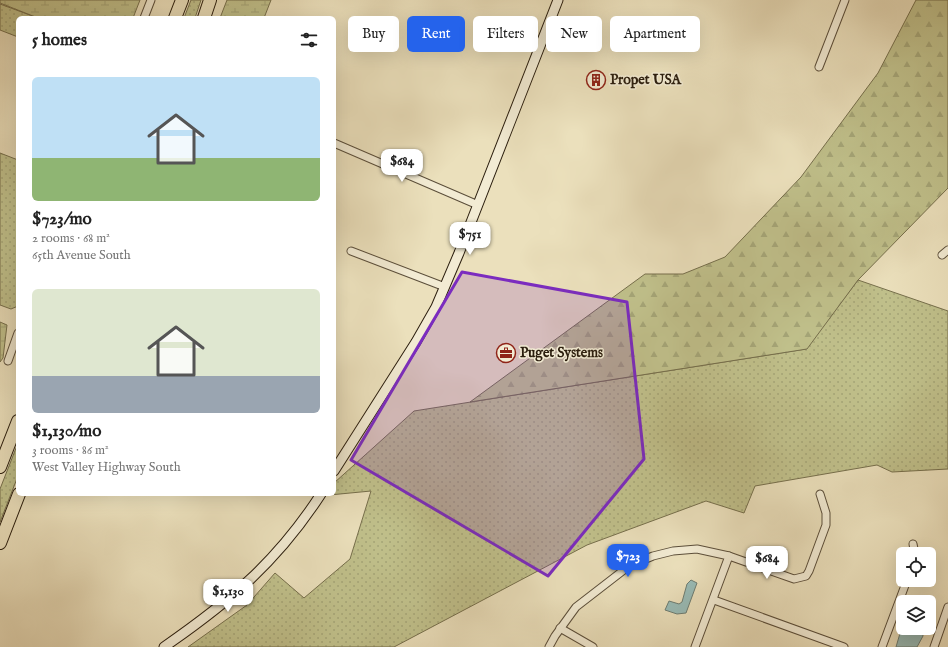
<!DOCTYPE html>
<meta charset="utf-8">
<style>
body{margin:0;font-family:"IM FELL English",serif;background:#f2f2f2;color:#222;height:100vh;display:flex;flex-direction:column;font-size:15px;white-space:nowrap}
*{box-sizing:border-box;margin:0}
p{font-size:13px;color:#767676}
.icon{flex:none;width:22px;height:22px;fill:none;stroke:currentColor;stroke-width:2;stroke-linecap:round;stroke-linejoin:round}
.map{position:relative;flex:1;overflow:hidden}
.sheet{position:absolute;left:16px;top:16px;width:320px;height:480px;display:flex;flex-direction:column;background:#fff;border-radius:6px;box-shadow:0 4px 16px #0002}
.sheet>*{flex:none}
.banner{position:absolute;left:348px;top:16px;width:380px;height:36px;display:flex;gap:8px}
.buttons{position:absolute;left:896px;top:547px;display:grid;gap:8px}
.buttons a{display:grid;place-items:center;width:40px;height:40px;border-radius:6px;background:#fff;box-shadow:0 4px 16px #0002;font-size:20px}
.price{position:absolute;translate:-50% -34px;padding:0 9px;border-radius:8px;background:#fff;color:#222;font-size:13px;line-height:26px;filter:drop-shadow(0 1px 2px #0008)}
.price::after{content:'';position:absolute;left:50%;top:24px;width:12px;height:9px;margin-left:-6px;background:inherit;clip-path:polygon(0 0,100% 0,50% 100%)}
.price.on{background:#2563eb;color:#fff}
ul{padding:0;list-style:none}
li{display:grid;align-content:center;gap:8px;height:212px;padding:0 16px}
li span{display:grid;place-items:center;height:124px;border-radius:6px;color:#555}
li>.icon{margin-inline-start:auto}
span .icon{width:72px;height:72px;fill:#fffc;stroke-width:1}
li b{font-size:17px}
h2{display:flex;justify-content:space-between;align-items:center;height:48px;padding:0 16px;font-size:17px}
.tag{padding:0 14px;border-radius:6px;background:#fff;box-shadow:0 4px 16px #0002;font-size:14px;line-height:36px}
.tag.on{background:#2563eb;color:#fff}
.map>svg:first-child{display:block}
.grass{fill:url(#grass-dots);stroke:#766f4c}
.forest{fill:url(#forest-firs);stroke:#766f4c}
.wetland{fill:url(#wetland-marsh);stroke:#766f4c}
.water{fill:#99bcb7;stroke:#6d7d73}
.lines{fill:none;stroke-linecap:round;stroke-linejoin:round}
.minor-casing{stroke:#5b4e3a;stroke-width:9}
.secondary-casing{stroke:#2b1e0e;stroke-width:11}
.motorway-casing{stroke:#2b1e0e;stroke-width:14}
.minor{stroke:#f2ebd3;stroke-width:7}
.secondary{stroke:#f2ebd3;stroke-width:9}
.motorway{stroke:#ebe0bc;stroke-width:12}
.marked{fill:#7b2cbf;fill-opacity:0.2;stroke:#7b2cbf;stroke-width:3;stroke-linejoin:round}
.labels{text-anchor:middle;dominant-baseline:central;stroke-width:3;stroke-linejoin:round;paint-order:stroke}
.poi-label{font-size:14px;font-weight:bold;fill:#2b1e0e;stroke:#f2ebd3;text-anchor:start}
</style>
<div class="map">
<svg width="948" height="647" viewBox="0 0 948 647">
<defs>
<pattern id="grass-dots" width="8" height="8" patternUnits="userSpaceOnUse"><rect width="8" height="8" fill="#c0c08b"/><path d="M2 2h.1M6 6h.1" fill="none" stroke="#a5a577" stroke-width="1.8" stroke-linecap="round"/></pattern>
<pattern id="forest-firs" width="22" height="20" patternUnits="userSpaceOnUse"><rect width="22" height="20" fill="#c0c08b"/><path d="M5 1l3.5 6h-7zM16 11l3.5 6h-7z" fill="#a5a577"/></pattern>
<pattern id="wetland-marsh" width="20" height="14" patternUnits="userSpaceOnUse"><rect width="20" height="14" fill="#c0c08b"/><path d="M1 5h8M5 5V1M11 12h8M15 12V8" fill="none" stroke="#a5a577"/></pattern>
</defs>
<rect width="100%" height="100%" fill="#ebe0bc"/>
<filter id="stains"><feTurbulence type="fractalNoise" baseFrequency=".005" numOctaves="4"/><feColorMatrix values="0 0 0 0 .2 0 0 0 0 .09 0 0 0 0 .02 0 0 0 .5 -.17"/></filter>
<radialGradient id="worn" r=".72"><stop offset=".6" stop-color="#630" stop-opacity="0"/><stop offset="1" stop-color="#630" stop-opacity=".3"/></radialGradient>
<g class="grass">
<polygon points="191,0 201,0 195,18 184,18"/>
<polygon points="0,4 38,18 18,18 18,37 0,30"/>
<polygon points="0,153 18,160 18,306 11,309 0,305"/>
<polygon points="858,280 948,311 948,469 892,472 877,465 755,486 744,513 706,501 587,545 394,647 188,647 247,605 275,573 304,598 350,559 371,491 319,496 322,494 334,494 334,483 414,411 806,349"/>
<polygon points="18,443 18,476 0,522 0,489"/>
</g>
<polygon class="forest" points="916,0 948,0 948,188 858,280 807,349 470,402 645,274 683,274 725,257 801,177 878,73"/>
<g class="wetland">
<polygon points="0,0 140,0 133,18 38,18 0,3"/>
<polygon points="227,0 271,0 264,18 220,18"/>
<polygon points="0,322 7,325 3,358 0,362"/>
</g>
<g class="water">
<polygon points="691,580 697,583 686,613 677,614 665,610 669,601 679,604 682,602 687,584"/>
<polygon points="903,623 903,628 922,628 923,636 917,647 896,647"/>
</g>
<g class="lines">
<g class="minor-casing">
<g id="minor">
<polyline points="144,18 151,0"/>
<polyline points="819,67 845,0"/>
<polyline points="334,143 478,205"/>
<polyline points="351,251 445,287"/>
<polyline points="942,255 948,250"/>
<polyline points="8,361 18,333"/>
<polyline points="913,544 915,554"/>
<polyline points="714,600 844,647"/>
<polyline points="560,628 593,647"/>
<polyline points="549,647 555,636 576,607 629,566 653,556 673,551 697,549 729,556 794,579 806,576 809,571 826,525 826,513 820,494"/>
<polyline points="695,647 729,556"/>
<polyline points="882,647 907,580"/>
<polyline points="934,647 948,607"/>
</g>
</g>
<g class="secondary-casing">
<g id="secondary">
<polyline points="334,471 416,342 436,307 459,253 558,0"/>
<path d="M 164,647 C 229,602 277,562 321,494"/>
</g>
</g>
<g class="motorway-casing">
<g id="motorway">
<polyline points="175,18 182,0"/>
<polyline points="204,18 210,0"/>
<polyline points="0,467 18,421"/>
<polyline points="0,543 19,494"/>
</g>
</g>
<use href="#minor" class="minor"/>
<use href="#secondary" class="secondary"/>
<use href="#motorway" class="motorway"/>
</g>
<path class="marked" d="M 462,272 L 627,302 L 644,459 L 548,576 L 351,460 Z"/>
<defs>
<g id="building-ring" transform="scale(1)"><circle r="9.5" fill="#f2ebd3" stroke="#8f2418" stroke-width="1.5"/><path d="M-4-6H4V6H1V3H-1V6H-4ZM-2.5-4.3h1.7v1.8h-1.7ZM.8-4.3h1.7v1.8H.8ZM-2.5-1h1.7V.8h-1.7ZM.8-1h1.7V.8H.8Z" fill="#8f2418"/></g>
<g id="office-ring" transform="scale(1)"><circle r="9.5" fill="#f2ebd3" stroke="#8f2418" stroke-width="1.5"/><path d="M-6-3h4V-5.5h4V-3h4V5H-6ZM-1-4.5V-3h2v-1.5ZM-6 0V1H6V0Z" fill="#8f2418"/></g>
</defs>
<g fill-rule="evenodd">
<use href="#building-ring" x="596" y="80"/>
<use href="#office-ring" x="506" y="353"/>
</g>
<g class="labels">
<g class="poi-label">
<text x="610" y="80">Propet USA</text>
<text x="520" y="353">Puget Systems</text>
</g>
</g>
<rect width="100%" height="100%" filter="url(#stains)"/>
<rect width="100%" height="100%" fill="url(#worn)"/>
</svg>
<div class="buttons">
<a><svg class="icon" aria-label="locate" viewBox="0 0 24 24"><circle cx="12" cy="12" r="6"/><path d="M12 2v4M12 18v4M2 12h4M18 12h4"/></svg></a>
<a><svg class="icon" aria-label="layers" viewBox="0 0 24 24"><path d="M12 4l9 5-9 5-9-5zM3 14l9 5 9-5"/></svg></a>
</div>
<b class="price" style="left:402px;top:183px">$684</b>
<b class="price" style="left:470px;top:256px">$751</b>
<b class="price on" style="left:628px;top:578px">$723</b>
<b class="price" style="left:767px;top:580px">$684</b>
<b class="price" style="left:228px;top:613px">$1,130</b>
<div class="banner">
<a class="tag">Buy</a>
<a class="tag on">Rent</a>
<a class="tag">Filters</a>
<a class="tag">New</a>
<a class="tag">Apartment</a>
</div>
<section class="sheet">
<h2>5 homes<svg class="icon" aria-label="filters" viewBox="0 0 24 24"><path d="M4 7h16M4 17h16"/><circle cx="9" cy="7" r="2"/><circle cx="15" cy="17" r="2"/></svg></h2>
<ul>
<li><span style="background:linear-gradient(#bfe0f5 65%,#8fb573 0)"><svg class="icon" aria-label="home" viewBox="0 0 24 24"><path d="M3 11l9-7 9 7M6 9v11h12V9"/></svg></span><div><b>$723/mo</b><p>2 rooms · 68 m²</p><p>65th Avenue South</p></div></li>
<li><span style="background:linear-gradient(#dfe7d0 70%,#9aa5b1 0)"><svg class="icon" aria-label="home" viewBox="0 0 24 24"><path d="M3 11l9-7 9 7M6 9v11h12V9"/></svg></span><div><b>$1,130/mo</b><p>3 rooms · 86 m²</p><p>West Valley Highway South</p></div></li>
</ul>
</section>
</div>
